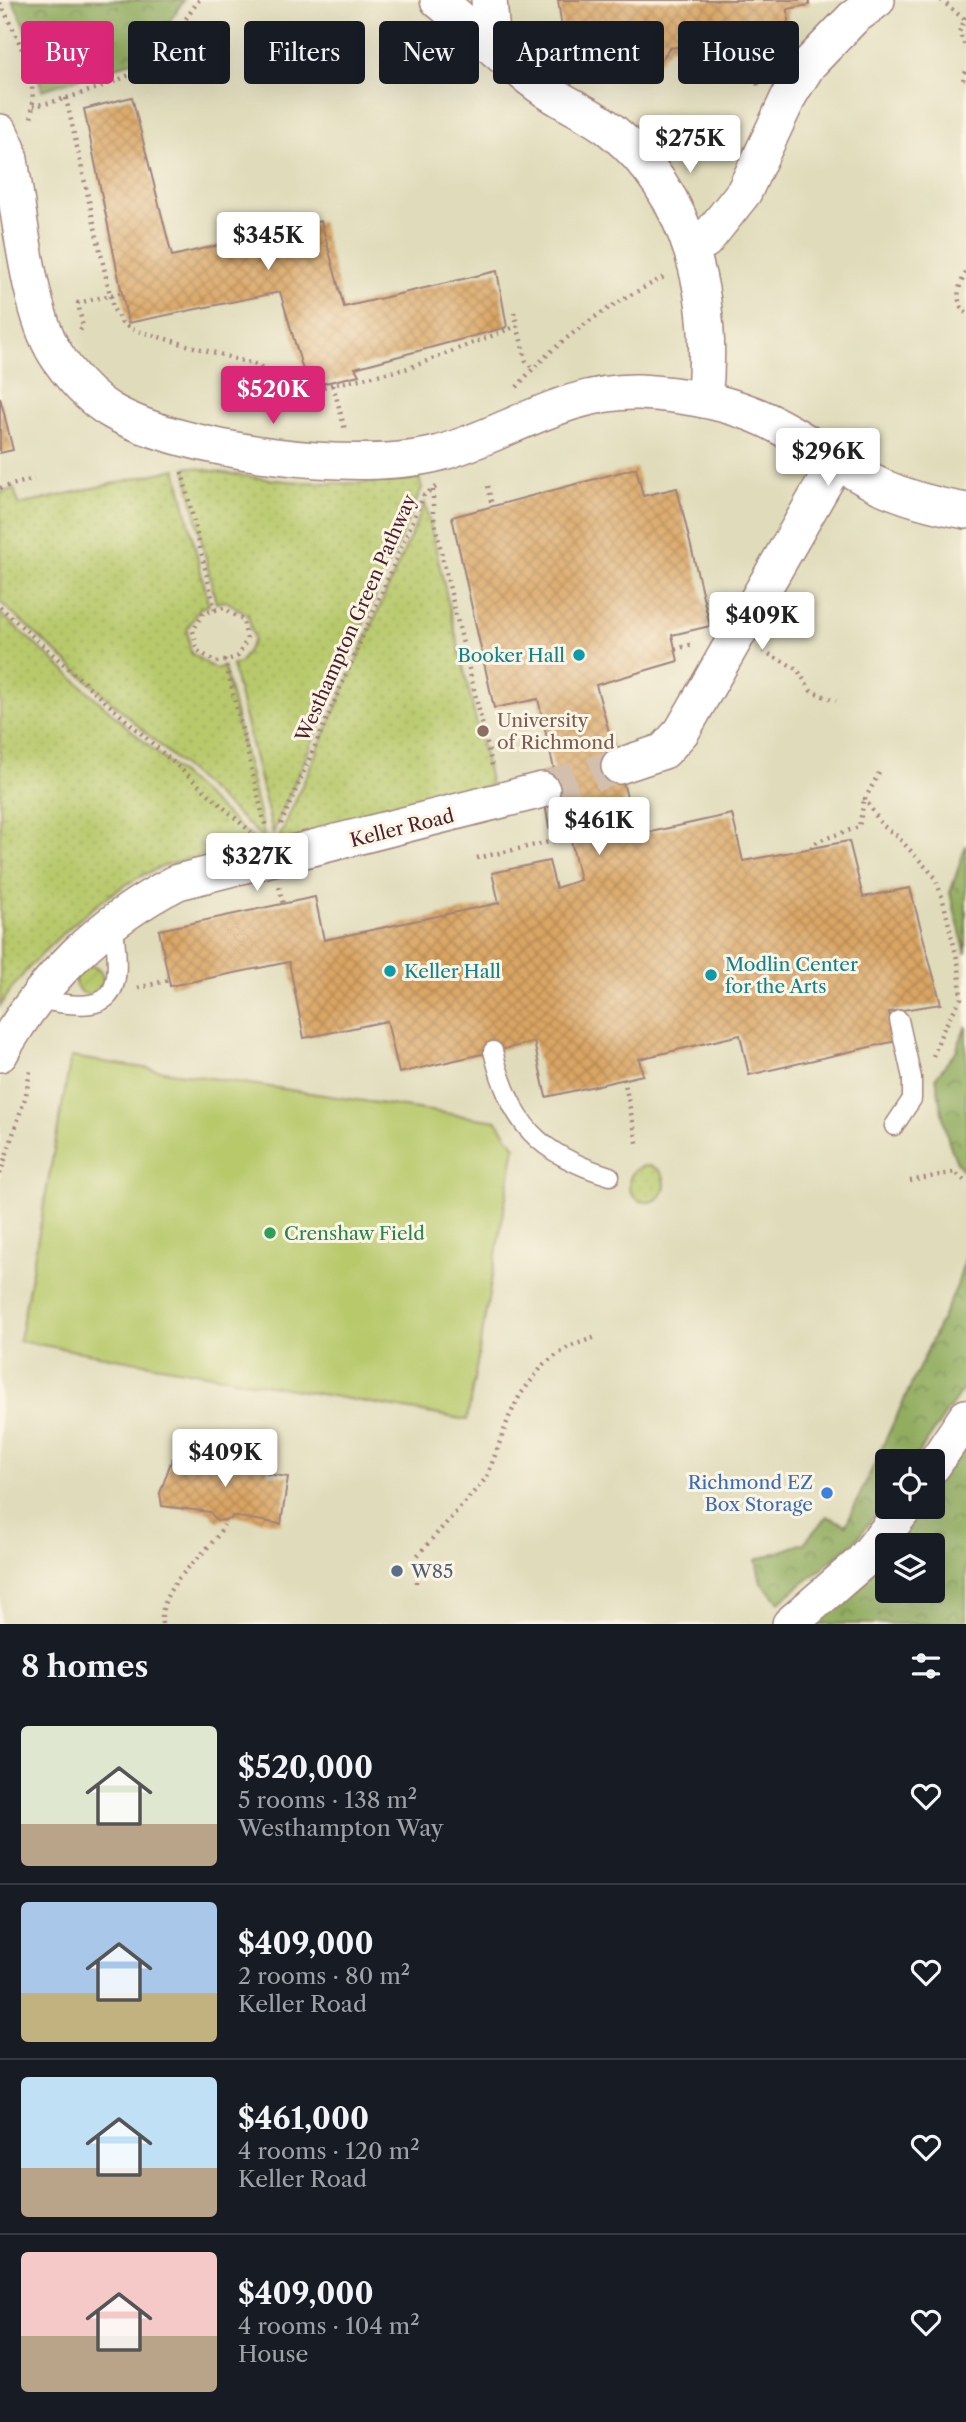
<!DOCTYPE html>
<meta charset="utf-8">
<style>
body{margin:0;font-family:"Libre Caslon Text",serif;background:#242831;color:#f1f3f6;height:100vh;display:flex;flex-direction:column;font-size:26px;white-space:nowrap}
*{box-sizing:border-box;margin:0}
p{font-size:23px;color:#9ea1a6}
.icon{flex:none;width:38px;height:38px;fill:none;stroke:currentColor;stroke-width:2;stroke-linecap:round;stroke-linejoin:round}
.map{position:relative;height:1624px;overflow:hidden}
.panel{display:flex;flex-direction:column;background:#171b24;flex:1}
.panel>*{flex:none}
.hud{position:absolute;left:21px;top:21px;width:924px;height:63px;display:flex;gap:14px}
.buttons{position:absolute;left:875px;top:1449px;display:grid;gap:14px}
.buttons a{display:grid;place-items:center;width:70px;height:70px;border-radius:7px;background:#171b24;box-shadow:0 7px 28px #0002;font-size:35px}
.price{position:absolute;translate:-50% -60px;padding:0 16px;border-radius:7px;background:#fff;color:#222;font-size:23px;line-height:46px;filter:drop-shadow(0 2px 4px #0008)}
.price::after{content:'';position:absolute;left:50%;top:42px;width:21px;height:16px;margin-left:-10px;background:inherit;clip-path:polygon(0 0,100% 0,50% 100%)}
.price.current{background:#db2777;color:#fff}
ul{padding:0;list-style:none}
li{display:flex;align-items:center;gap:21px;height:175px;padding:0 21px}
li+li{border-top:2px solid #363941}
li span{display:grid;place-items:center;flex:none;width:196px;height:140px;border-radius:7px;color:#555}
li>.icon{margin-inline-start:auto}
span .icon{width:84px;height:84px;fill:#fffc;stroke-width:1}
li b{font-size:30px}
h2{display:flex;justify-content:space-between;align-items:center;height:84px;padding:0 21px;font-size:30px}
.chip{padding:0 24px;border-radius:7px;background:#171b24;box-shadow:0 7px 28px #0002;font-size:24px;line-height:63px}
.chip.current{background:#db2777;color:#fff}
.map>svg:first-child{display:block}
.built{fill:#e0dcbb;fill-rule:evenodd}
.grass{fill:url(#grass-dots);stroke:#81744c;stroke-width:2}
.forest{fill:url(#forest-crowns);stroke:#6e6646;stroke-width:2}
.garden{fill:url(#garden-furrows);stroke:#81744c;stroke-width:2}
.pitch{fill:#b8c96c;stroke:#81744c;stroke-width:2}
.building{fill:url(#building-cross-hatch)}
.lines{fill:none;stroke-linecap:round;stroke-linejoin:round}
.street-tunnel{stroke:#d3bfad;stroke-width:35;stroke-dasharray:35 18;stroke-linecap:butt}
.lane-casing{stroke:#a0837c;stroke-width:21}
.street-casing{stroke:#a0837c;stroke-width:38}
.path{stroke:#a0837c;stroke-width:4.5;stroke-dasharray:2 5;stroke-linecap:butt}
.lane{stroke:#fff;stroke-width:18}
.street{stroke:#fff;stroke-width:35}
.culture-dot{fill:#0f9aa8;stroke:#fcf5e5;stroke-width:2.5}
.education-dot{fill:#8d6e63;stroke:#fcf5e5;stroke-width:2.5}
.leisure-dot{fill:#2e9e5b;stroke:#fcf5e5;stroke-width:2.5}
.shop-dot{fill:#3f7fe0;stroke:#fcf5e5;stroke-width:2.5}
.service-dot{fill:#5c6f8a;stroke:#fcf5e5;stroke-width:2.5}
.labels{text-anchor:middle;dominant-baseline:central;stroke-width:6;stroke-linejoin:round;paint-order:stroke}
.street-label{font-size:19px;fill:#4a1f2b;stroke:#fcf5e5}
.culture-label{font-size:19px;fill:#0d838f;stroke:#fcf5e5;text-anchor:start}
.education-label{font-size:19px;fill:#785e54;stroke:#fcf5e5;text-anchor:start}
.leisure-label{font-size:19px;fill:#27864d;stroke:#fcf5e5;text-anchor:start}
.shop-label{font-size:19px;fill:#366cbe;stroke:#fcf5e5;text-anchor:end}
.service-label{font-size:19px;fill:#4e5e75;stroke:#fcf5e5;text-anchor:start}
</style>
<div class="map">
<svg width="966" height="1624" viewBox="0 0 966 1624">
<defs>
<pattern id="grass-dots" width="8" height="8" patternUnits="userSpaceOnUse" patternTransform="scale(1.75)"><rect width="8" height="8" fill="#b8c96c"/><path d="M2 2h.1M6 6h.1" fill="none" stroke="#a0ac5e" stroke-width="1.8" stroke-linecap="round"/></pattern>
<pattern id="forest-crowns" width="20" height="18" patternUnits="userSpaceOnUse" patternTransform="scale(1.75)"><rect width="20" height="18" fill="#92ad60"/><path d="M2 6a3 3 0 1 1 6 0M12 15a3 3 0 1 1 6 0" fill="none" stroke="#798c4f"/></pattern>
<pattern id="garden-furrows" width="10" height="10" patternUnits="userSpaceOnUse" patternTransform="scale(1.75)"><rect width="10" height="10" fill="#b8c96c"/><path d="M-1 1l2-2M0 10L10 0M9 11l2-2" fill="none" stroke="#a0ac5e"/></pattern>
<pattern id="building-cross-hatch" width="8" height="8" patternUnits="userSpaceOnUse" patternTransform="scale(1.75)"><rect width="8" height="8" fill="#daa664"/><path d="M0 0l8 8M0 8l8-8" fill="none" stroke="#b38753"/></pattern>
</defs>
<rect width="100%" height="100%" fill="#fcf5e5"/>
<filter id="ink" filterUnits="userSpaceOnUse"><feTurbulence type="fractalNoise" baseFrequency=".0143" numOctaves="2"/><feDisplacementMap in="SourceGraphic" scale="14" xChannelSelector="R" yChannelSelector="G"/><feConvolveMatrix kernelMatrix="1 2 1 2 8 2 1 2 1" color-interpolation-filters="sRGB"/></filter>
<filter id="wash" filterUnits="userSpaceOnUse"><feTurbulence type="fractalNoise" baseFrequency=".00686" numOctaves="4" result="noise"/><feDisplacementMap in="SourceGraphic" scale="28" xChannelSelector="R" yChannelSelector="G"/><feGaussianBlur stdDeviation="1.57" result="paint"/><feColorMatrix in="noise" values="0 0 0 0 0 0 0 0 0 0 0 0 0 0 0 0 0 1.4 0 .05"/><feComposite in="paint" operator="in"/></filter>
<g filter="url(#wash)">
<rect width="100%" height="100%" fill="#f5e7cd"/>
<path class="built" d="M 0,0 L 966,0 L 966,1624 L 0,1624 ZM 887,1461 L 933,1461 L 933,1507 L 887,1507 ZM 887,1545 L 933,1545 L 933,1591 L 887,1591 Z"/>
<g class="grass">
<path d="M 191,467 C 268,482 342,489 419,478 L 422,488 L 273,833 L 232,665 L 240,663 L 254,640 L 248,615 L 226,601 L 216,603 L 185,468 Z"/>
<polygon points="176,469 209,605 200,608 187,629 191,653 215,669 224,666 264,835 261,836 0,602 0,492 14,489 19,505"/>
<polygon points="425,503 491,785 284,843 280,836"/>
<path d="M 0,613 L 257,842 C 225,851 190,856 159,868 C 105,889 30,957 0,1006 Z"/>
<circle cx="647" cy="1184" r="18"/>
</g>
<g class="forest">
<polygon points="12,0 184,0 145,58 42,90 22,20"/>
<polygon points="966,845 966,954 950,893"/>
<path d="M 966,1026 L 966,1174 C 946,1154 941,1105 936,1077 L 956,1051 Z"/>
<polygon points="966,1254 966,1385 913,1461 887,1461 885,1502 853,1544 779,1602 761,1583 756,1560 804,1543 827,1516 846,1525 957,1286"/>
<polygon points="966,1439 966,1624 816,1624 887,1550 887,1591 933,1591 933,1545 891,1545 918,1507 933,1507 933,1486"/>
</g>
<circle class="garden" cx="89" cy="980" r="14"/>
<polygon class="pitch" points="71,1057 497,1121 515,1147 467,1420 19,1341"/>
<g id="blocks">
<g class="building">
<polygon points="558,0 809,0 809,5 788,9 788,30 670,48 645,81 621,64 618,55 567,65"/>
<polygon points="132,97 172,256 321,221 344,307 497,271 507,327 355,368 359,375 308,387 280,292 128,323 84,109"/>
<polygon points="0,397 13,450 0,453"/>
<polygon points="636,468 643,496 677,488 710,626 672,635 678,661 596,685 627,797 620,806 628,837 732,814 743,861 849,841 863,897 910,888 941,1004 889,1012 896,1041 749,1075 740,1035 639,1059 643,1075 546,1097 534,1042 399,1073 387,1021 304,1038 289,962 170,986 159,930 315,897 324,940 499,903 492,873 549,861 556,888 580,880 567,823 549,828 540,773 554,769 538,699 494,708 452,517"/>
<polygon points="192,1454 268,1467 267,1474 288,1477 281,1524 232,1516 231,1519 217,1521 210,1512 162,1506 160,1493 172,1459 188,1463"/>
</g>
</g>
</g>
<g filter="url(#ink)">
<use href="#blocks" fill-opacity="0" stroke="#a0837c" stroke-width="2"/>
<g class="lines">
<polyline class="street-tunnel" points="542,790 619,766"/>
<g class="lane-casing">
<g id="lane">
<path d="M 36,999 C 115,1015 124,1000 113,922"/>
<path d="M 493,1051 C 511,1123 537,1154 610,1176"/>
<polyline points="894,1126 912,1099 912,1078 899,1020"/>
</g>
</g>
<g class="street-casing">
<g id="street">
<path d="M 438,0 C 472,28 504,60 540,86 C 562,103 590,113 612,131 C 692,195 715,302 704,400"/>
<polyline points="489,0 493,46"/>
<path d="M 0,132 L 8,149 C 19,204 27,308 55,353 C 68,374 91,400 113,412 C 185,452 361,475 440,453 C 507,434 567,390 639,392 C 675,394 716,400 750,413 C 796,430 836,465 880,486 C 907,498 937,506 966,511"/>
<polyline points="705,241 744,192 790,94 808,65 853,18 877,0"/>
<polyline points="619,766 664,751 682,731 837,461"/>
<path d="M 0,1054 C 41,980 102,920 178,882 L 542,790"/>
<polyline points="933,1466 966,1417"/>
<polyline points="790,1624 862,1562 906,1507"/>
</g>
</g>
<g class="path">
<polyline points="941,0 964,19"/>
<path d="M 0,3 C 18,38 39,77 31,118"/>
<polyline points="966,17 959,32 966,48"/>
<polyline points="750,35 758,86"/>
<polyline points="753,50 771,63"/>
<polyline points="963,80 966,71"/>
<polyline points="66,98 113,308 122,323 131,329 257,365 305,391 409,368 517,326"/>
<path d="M 33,106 C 62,101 124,82 147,64 C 167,48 184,21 199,0"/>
<path d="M 966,273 C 958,286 954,301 966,313"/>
<polyline points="514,312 526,361 533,369"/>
<polyline points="80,330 83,327 78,303 120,293"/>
<polyline points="333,385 345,430"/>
<path d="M 517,387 C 557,338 611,304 666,276"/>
<polyline points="182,472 215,610 203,613 193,631 198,651 216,662 225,661 266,828"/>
<polyline points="488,486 492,506"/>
<polyline points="0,488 34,479"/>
<polyline points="433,490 433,513 442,556 493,769"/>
<polyline points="0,607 251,832"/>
<polyline points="215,610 224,608 243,620 247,639 238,656 225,661"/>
<polyline points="675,649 694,644"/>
<polyline points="763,651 797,669 811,691 836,701"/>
<polyline points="879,773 865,799 882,825 897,836 935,877 943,900 959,967 961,998 942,1032 932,1059"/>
<polyline points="281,824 424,495 436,487"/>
<polyline points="811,848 818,841 859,827 864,800"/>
<polyline points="477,858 567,838 562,815"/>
<polyline points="279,887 283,904"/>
<polyline points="138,988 169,980"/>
<polyline points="624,1079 638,1147"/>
<polyline points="0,1174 26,1095 30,1071"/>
<polyline points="910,1181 955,1172 966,1182"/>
<polyline points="416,1583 417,1556 487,1477 509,1417 520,1395 544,1364 568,1347 596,1337"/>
<path d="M 162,1624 C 159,1580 206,1560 224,1525"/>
</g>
<use href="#lane" class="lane"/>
<use href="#street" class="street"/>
</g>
</g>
<g class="culture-dot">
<circle cx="579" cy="655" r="7"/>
<circle cx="390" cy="971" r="7"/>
<circle cx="711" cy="975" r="7"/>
</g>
<circle class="education-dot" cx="483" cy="731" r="7"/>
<circle class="leisure-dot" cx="270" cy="1233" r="7"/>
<circle class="shop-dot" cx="827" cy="1493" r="7"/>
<circle class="service-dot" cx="397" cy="1571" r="7"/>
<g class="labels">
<g class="street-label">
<text transform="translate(356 618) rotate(-66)">Westhampton Green Pathway</text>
<text transform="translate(402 828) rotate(-14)">Keller Road</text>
</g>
<g class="culture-label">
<text x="565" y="655" text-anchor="end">Booker Hall</text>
<text x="725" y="964">Modlin Center<tspan x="725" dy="22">for the Arts</tspan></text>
<text x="404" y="971">Keller Hall</text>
</g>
<g class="education-label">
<text x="497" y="720">University<tspan x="497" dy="22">of Richmond</tspan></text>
</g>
<g class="leisure-label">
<text x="284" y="1233">Crenshaw Field</text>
</g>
<g class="shop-label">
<text x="813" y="1482">Richmond EZ<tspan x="813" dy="22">Box Storage</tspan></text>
</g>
<g class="service-label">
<text x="411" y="1571">W85</text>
</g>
</g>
</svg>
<div class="buttons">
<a><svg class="icon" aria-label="locate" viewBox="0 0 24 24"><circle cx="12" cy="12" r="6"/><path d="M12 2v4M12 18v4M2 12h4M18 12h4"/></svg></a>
<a><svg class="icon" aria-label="layers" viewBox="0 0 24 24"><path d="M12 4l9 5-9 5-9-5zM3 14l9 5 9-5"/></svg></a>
</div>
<b class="price" style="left:690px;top:175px">$275K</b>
<b class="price" style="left:268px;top:272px">$345K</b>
<b class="price current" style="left:273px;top:426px">$520K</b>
<b class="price" style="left:828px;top:488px">$296K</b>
<b class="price" style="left:762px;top:652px">$409K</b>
<b class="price" style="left:599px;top:857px">$461K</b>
<b class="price" style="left:257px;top:893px">$327K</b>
<b class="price" style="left:225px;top:1489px">$409K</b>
<div class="hud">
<a class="chip current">Buy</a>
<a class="chip">Rent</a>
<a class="chip">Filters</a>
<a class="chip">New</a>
<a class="chip">Apartment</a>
<a class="chip">House</a>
</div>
</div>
<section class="panel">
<h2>8 homes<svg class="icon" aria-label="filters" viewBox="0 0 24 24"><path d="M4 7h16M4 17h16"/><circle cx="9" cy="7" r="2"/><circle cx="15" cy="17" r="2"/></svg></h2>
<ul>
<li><span style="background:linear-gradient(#dfe7d0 70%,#b9a48a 0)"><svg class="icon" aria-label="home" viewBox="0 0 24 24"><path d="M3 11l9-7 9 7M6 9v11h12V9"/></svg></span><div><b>$520,000</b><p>5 rooms · 138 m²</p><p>Westhampton Way</p></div><svg class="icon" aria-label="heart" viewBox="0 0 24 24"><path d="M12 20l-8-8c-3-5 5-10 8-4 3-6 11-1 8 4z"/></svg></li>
<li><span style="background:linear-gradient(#a9c7e8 65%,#c2b280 0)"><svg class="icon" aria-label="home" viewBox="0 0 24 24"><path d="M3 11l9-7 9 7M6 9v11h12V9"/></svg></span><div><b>$409,000</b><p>2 rooms · 80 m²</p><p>Keller Road</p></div><svg class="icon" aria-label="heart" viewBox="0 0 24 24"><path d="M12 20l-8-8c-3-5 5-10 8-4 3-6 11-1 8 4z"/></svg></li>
<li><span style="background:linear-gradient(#bfe0f5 65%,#b9a48a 0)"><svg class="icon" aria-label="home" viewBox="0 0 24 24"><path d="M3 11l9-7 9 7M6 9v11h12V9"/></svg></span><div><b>$461,000</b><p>4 rooms · 120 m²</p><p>Keller Road</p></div><svg class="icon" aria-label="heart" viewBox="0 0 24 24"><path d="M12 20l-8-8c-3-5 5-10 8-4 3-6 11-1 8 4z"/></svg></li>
<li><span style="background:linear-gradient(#f6c9c9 60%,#b9a48a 0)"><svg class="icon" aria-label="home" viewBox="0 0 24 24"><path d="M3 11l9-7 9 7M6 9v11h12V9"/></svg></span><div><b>$409,000</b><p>4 rooms · 104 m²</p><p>House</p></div><svg class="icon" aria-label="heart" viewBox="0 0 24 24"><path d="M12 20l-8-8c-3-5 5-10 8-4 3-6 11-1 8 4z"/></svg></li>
</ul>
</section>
